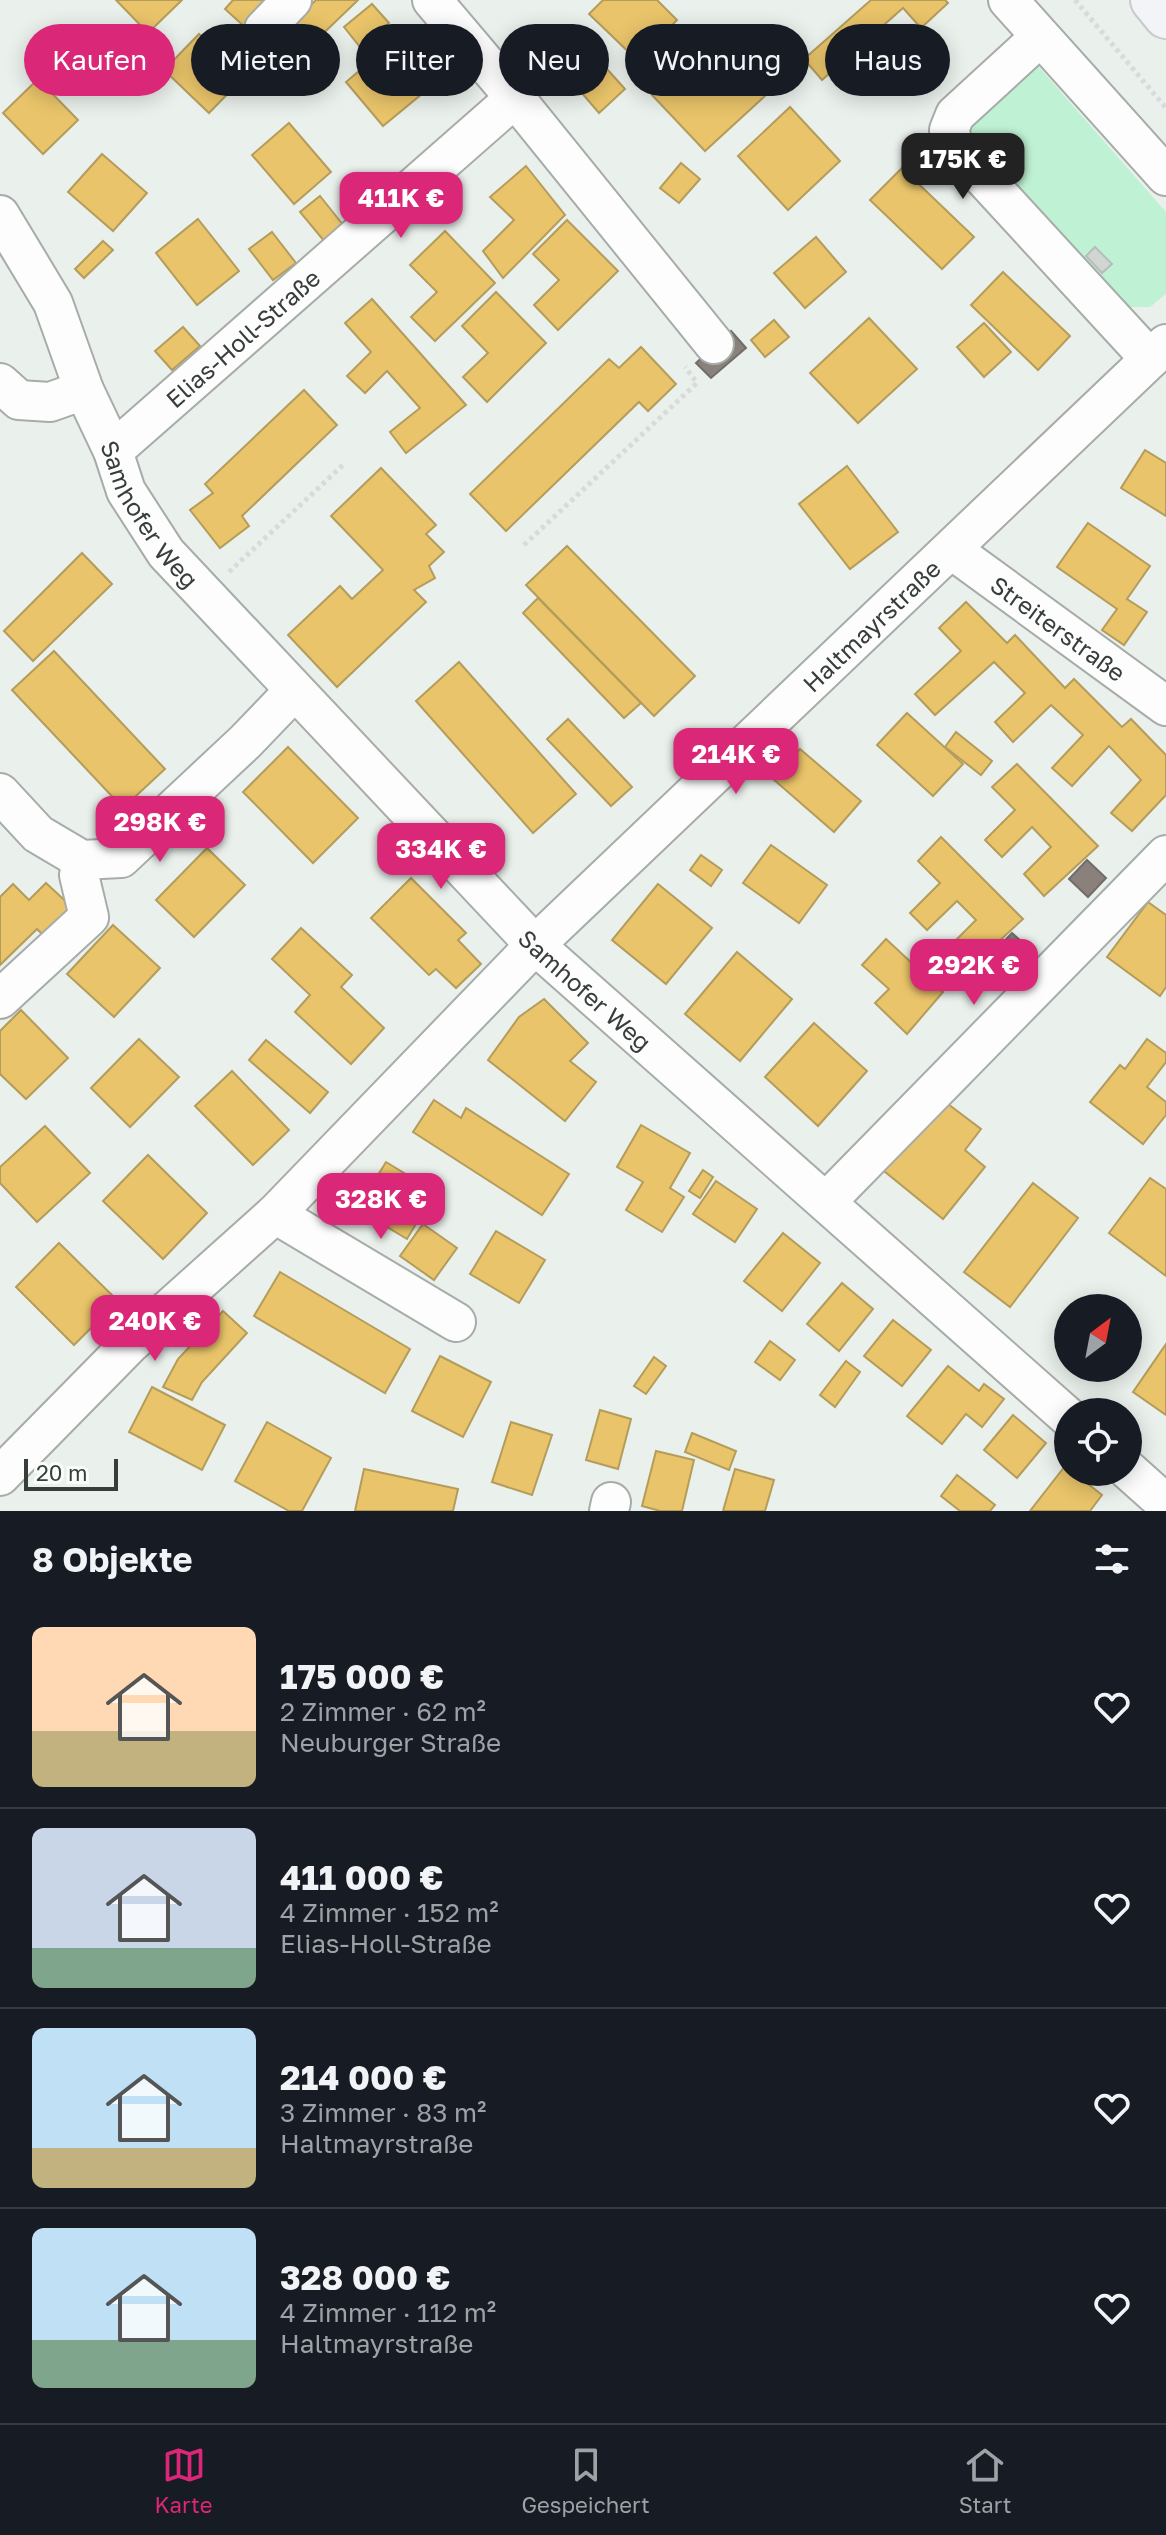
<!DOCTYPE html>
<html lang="de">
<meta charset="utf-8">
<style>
body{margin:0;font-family:"Golos Text",sans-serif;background:#20242c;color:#f1f3f6;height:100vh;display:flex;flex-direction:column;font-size:30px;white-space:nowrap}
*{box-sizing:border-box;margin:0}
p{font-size:26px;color:#9ea1a6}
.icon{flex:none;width:44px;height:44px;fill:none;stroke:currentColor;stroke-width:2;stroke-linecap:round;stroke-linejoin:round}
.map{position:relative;height:1511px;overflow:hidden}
.side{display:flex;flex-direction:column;background:#171b24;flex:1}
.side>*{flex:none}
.guide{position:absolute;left:24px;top:24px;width:1118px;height:72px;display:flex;gap:16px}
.needle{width:52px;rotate:32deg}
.buttons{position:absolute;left:1054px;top:1294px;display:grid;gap:16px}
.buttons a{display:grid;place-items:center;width:88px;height:88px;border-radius:50%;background:#171b24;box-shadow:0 4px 20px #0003;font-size:40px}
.scale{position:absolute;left:24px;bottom:20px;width:94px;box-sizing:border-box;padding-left:8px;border:4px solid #373d39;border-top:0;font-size:22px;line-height:28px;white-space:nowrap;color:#373d39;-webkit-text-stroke:6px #f9fefb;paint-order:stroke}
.price{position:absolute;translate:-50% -68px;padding:0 18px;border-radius:16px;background:#db2777;color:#fff;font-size:26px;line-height:52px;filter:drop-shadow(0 2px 4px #0008)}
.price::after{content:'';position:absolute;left:50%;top:48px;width:24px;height:18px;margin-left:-12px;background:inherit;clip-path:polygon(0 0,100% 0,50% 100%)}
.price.current{background:#222;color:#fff}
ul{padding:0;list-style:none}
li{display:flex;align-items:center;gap:24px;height:200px;padding:0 32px}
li+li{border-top:2px solid #363941}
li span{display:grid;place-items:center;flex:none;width:224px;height:160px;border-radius:12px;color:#555}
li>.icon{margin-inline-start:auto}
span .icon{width:96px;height:96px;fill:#fffc;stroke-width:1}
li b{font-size:34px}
h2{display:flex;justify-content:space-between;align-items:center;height:96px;padding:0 32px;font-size:34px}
.tag{padding:0 28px;border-radius:36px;background:#171b24;box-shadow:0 4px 20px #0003;font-size:28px;line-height:72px}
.tag.current{background:#db2777;color:#fff}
.menu{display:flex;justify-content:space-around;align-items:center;height:112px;border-top:2px solid #363941;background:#171b24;font-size:22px;color:#9ea1a6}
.menu a{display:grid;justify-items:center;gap:4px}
.menu .current{color:#db2777}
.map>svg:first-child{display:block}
.green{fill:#bff1d4}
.homes{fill:#e9c46a;stroke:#b49c5b;stroke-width:2}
.industry{fill:#8a817c;stroke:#716d68;stroke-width:2}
.building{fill:#d1d6d3;stroke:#b8bdb9;stroke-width:2}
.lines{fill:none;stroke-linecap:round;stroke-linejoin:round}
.minor-casing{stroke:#a7aca8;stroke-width:42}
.major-casing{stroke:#c8cbc9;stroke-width:48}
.path{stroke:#d8dbd9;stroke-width:5;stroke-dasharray:4 4;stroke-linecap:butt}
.minor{stroke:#fcfdfc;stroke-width:38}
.major{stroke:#f3f4f7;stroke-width:44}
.labels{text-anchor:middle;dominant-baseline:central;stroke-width:8;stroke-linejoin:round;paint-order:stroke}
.street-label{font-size:24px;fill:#373d39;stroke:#f9fefb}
</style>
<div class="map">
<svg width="1166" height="1511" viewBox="0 0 1166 1511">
<rect width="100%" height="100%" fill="#eaf0ec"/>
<polygon class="green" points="1038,66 1166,212 1166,294 1150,307 1125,307 974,149 970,116 1021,67"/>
<g class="homes">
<polygon points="116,0 182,0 148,33"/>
<polygon points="233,0 272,0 246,28 225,9"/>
<polygon points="316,0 358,0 306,50 286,29"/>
<polygon points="603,0 657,0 677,20 638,61 589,14"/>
<polygon points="871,0 945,0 948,3 921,28 903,8 822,80 804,59"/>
<polygon points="372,4 389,23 360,47 344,27"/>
<polygon points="199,34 244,77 209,113 164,70"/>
<polygon points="386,48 423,93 383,126 346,82"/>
<polygon points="701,48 739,87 759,67 777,85 705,151 652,95"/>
<polygon points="607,69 625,89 599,113 581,92"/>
<polygon points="38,79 78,120 43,154 3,113"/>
<polygon points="790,107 840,161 788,210 738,156"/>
<polygon points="289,123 331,172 294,204 252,155"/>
<polygon points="102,154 147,193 113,231 68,192"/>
<polygon points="681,163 700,179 679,203 660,188"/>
<polygon points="526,166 565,215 503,278 483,251 514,220 490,197"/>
<polygon points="902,168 974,237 942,269 870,200"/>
<polygon points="320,196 344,226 325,242 300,212"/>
<polygon points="198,219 239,271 197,305 156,253"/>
<polygon points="567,220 618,271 558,330 534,305 559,280 533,254"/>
<polygon points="445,231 495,283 435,341 411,317 437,292 410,265"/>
<polygon points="272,232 296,263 273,280 249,249"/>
<polygon points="816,237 846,272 805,308 774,273"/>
<polygon points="103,241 113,250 84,278 75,269"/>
<polygon points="1003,272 1070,336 1038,370 971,305"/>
<polygon points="496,292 546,343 487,402 463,377 488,353 462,326"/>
<polygon points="372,299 466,405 406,453 390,432 420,408 387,371 365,393 347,376 371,352 345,323"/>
<polygon points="869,318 917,369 858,423 810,373"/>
<polygon points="774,320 789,337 765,357 751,340"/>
<polygon points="984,323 1011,352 984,377 957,347"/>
<polygon points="183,327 200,346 172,370 155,351"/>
<polygon points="641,347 676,384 648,411 639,402 506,531 470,494 609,359 619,368"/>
<polygon points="304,390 337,425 242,516 249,526 220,548 190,510 213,493 205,484"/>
<polygon points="1145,450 1166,463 1166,516 1121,488"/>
<polygon points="847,466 898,532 850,569 799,504"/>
<polygon points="381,468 436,525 426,534 444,552 429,566 435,578 414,590 426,602 337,687 288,635 340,586 352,599 383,570 331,516"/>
<polygon points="1088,523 1150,566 1127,599 1147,612 1124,645 1102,630 1117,609 1057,567"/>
<polygon points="567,546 695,676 654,716 526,585"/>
<polygon points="82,553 112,584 33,661 4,631"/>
<polygon points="538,598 641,703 624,718 523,613"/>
<polygon points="966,602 1007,643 1015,635 1065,688 1074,679 1122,727 1131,719 1166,755 1166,795 1132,831 1111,813 1141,780 1109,746 1072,786 1052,768 1083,735 1051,705 1013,742 995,722 1025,693 994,662 935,715 915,694 961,651 939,628"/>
<polygon points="54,651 165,769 123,808 12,690"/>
<polygon points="459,662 576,794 533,833 416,701"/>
<polygon points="907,713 963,764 933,796 877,745"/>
<polygon points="568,719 632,787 611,806 547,739"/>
<polygon points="956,732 992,761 981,775 945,747"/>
<polygon points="288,747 358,818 313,863 243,792"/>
<polygon points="800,749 861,801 834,832 773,779"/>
<polygon points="1017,764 1098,846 1044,896 1024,874 1051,847 1032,827 1002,857 985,840 1015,810 992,787"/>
<polygon points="941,837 1023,919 969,969 949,947 976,920 957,901 927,930 910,913 940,883 918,861"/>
<polygon points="771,845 827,885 799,923 743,883"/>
<polygon points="207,848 245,885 194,937 156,900"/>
<polygon points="701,855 722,870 711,886 690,870"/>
<polygon points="411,878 466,933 458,940 481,964 456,988 436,969 429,975 371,918"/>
<polygon points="46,883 74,909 46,938 37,929 0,965 0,897 13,884 29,900"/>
<polygon points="658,884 712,928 666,984 612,940"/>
<polygon points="1148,902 1166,915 1166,987 1160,996 1107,957"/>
<polygon points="113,925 160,968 114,1017 67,974"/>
<polygon points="301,928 352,975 341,987 384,1028 351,1064 295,1012 310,995 272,959"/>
<polygon points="886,939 943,992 907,1034 875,1003 889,989 862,965"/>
<polygon points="737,952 792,999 740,1061 685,1014"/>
<polygon points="544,999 588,1043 570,1061 596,1082 565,1121 488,1060 519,1017"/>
<polygon points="21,1010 68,1058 26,1099 0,1074 0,1031"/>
<polygon points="814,1023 867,1071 818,1126 765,1077"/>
<polygon points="139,1039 179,1077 130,1127 91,1088"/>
<polygon points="1147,1039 1166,1053 1166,1062 1147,1087 1166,1102 1166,1115 1143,1144 1090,1102 1120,1065 1125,1069"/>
<polygon points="266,1040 328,1092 310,1113 249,1060"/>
<polygon points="232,1071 289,1130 253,1165 195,1106"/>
<polygon points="434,1100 461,1118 466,1108 569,1174 542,1215 413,1132"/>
<polygon points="944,1101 981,1129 965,1150 985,1167 943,1219 884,1171 926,1119"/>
<polygon points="641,1125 690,1153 670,1188 684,1197 662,1232 626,1210 643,1182 617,1167"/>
<polygon points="45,1126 90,1173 37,1222 0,1183 0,1167"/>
<polygon points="148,1155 207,1213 163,1259 103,1201"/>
<polygon points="386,1162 435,1192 407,1239 357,1209"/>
<polygon points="703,1170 713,1177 700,1198 689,1191"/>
<polygon points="1150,1178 1166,1189 1166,1276 1109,1233"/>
<polygon points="716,1181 757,1209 735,1242 693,1214"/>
<polygon points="1033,1183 1078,1218 1010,1307 964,1272"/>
<polygon points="423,1224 457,1248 434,1280 400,1256"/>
<polygon points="496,1231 545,1260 519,1303 470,1274"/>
<polygon points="783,1233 820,1263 782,1311 744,1281"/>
<polygon points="59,1243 118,1301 74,1345 16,1287"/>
<polygon points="280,1272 410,1349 385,1393 254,1316"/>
<polygon points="842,1283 873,1309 839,1351 807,1324"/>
<polygon points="223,1311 247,1333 202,1382 192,1400 163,1387 178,1359"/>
<polygon points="893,1320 931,1350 902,1386 864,1356"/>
<polygon points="770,1341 795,1360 780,1380 755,1362"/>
<polygon points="1166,1344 1166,1415 1133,1392"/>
<polygon points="440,1356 491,1382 463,1437 412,1411"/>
<polygon points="654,1357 666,1366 646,1394 634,1386"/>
<polygon points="846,1361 860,1372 835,1407 820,1395"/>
<polygon points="948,1366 979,1391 984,1384 1004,1399 982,1427 966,1414 942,1444 907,1416"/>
<polygon points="152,1387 225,1425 202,1470 129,1432"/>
<polygon points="600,1410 631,1419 618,1469 586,1460"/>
<polygon points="1013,1415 1046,1443 1017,1478 984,1450"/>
<polygon points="267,1422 331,1458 302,1511 289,1511 235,1481"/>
<polygon points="511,1422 552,1435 532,1495 492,1482"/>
<polygon points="692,1433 736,1451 729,1470 685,1452"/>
<polygon points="656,1451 694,1460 682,1511 660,1511 642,1506"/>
<polygon points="1065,1466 1068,1472 1073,1472 1102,1495 1090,1511 1030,1511"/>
<polygon points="364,1469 458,1489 453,1511 355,1511"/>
<polygon points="735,1469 774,1480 765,1511 723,1511"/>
<polygon points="957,1475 995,1505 990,1511 960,1511 941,1496"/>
</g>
<g class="industry">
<polygon points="731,331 746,348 711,378 696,363"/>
<polygon points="1087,860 1106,878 1088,897 1069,879"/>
<polygon points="1012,933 1032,951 1013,970 994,952"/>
</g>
<polygon class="building" points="1095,247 1112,264 1102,273 1086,256"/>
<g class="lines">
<g class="minor-casing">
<g id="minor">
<polyline points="1008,0 1166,176"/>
<polyline points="264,29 292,0"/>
<polyline points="1040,37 955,115 949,130 954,146 1150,359"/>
<polyline points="515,98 714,344"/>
<path id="s1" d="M 0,215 L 53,303 L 84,390 L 113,451 L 126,491 L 166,553 L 535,945 L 1068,1417"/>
<polyline points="0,383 19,400 50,402 84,390"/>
<path id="s2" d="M 113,451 L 515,98 L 432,0"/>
<path id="s3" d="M 952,550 L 1166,706"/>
<polyline points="0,793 38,834 82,860 121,858 245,742 294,691"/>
<polyline points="0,999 89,917 79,875 82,860"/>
<polyline points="826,1202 1166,855"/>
<polyline points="275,1214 456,1322"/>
<polyline points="1128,1470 1166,1504"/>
<path id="s4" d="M 0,1476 L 131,1343 L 275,1214 L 535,945 L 1166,344"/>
<polyline points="609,1511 611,1502"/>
</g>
</g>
<g class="major-casing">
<polyline id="major" points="1153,0 1166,16"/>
</g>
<g class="path">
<polyline points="1075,0 1166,108"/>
<polyline points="524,545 697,383 685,367"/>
<polyline points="229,572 345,463"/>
</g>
<use href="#minor" class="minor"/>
<use href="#major" class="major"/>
</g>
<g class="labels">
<g class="street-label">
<text stroke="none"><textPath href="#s2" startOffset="172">Elias-Holl-Straße</textPath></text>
<text stroke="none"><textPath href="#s1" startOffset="336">Samhofer Weg</textPath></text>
<text stroke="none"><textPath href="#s4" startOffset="1218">Haltmayrstraße</textPath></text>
<text stroke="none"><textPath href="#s3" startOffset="132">Streiterstraße</textPath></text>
<text stroke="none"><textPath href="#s1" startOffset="984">Samhofer Weg</textPath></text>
</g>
</g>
</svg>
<div class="buttons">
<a><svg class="needle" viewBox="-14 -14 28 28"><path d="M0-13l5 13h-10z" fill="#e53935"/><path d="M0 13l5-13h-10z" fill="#9ea1a6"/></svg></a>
<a><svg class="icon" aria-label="locate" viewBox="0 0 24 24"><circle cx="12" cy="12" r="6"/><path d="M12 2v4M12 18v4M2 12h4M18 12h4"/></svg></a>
</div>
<div class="scale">20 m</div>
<b class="price current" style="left:963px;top:201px">175K €</b>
<b class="price" style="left:401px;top:240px">411K €</b>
<b class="price" style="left:736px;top:796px">214K €</b>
<b class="price" style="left:160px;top:864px">298K €</b>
<b class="price" style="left:441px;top:891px">334K €</b>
<b class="price" style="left:974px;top:1007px">292K €</b>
<b class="price" style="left:381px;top:1241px">328K €</b>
<b class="price" style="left:155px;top:1363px">240K €</b>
<div class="guide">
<a class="tag current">Kaufen</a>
<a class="tag">Mieten</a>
<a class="tag">Filter</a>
<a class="tag">Neu</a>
<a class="tag">Wohnung</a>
<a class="tag">Haus</a>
</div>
</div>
<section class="side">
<h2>8 Objekte<svg class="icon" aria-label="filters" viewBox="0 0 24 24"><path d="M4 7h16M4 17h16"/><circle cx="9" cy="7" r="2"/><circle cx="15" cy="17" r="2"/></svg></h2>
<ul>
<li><span style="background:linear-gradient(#ffd9b3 65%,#c2b280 0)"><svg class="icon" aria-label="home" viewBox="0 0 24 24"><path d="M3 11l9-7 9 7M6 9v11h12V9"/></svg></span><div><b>175 000 €</b><p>2 Zimmer · 62 m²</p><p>Neuburger Straße</p></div><svg class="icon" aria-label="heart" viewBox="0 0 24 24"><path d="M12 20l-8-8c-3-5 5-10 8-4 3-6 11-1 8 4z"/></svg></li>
<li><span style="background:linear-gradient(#c9d6e8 75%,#7fa58c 0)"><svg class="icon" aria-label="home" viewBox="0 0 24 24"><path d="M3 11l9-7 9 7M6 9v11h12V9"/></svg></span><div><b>411 000 €</b><p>4 Zimmer · 152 m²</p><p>Elias-Holl-Straße</p></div><svg class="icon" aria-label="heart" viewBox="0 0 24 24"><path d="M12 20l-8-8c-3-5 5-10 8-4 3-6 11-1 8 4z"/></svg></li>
<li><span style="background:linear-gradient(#bfe0f5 75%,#c2b280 0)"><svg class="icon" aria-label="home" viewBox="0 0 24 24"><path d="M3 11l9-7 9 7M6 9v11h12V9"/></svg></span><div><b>214 000 €</b><p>3 Zimmer · 83 m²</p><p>Haltmayrstraße</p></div><svg class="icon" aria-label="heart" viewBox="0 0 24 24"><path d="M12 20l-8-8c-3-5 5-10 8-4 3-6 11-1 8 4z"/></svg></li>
<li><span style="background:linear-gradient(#bfe0f5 70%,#7fa58c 0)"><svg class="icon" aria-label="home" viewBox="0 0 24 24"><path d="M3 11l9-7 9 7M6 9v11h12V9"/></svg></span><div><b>328 000 €</b><p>4 Zimmer · 112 m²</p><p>Haltmayrstraße</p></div><svg class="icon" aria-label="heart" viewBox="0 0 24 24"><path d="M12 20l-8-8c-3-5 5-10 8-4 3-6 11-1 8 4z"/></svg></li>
</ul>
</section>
<nav class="menu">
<a class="current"><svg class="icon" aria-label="map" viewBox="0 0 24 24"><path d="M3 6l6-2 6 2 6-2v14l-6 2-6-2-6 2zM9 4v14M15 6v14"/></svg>Karte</a>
<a><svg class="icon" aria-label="saved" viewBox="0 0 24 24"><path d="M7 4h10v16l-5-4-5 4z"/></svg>Gespeichert</a>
<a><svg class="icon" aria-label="home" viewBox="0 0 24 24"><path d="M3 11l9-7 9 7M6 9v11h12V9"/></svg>Start</a>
</nav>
